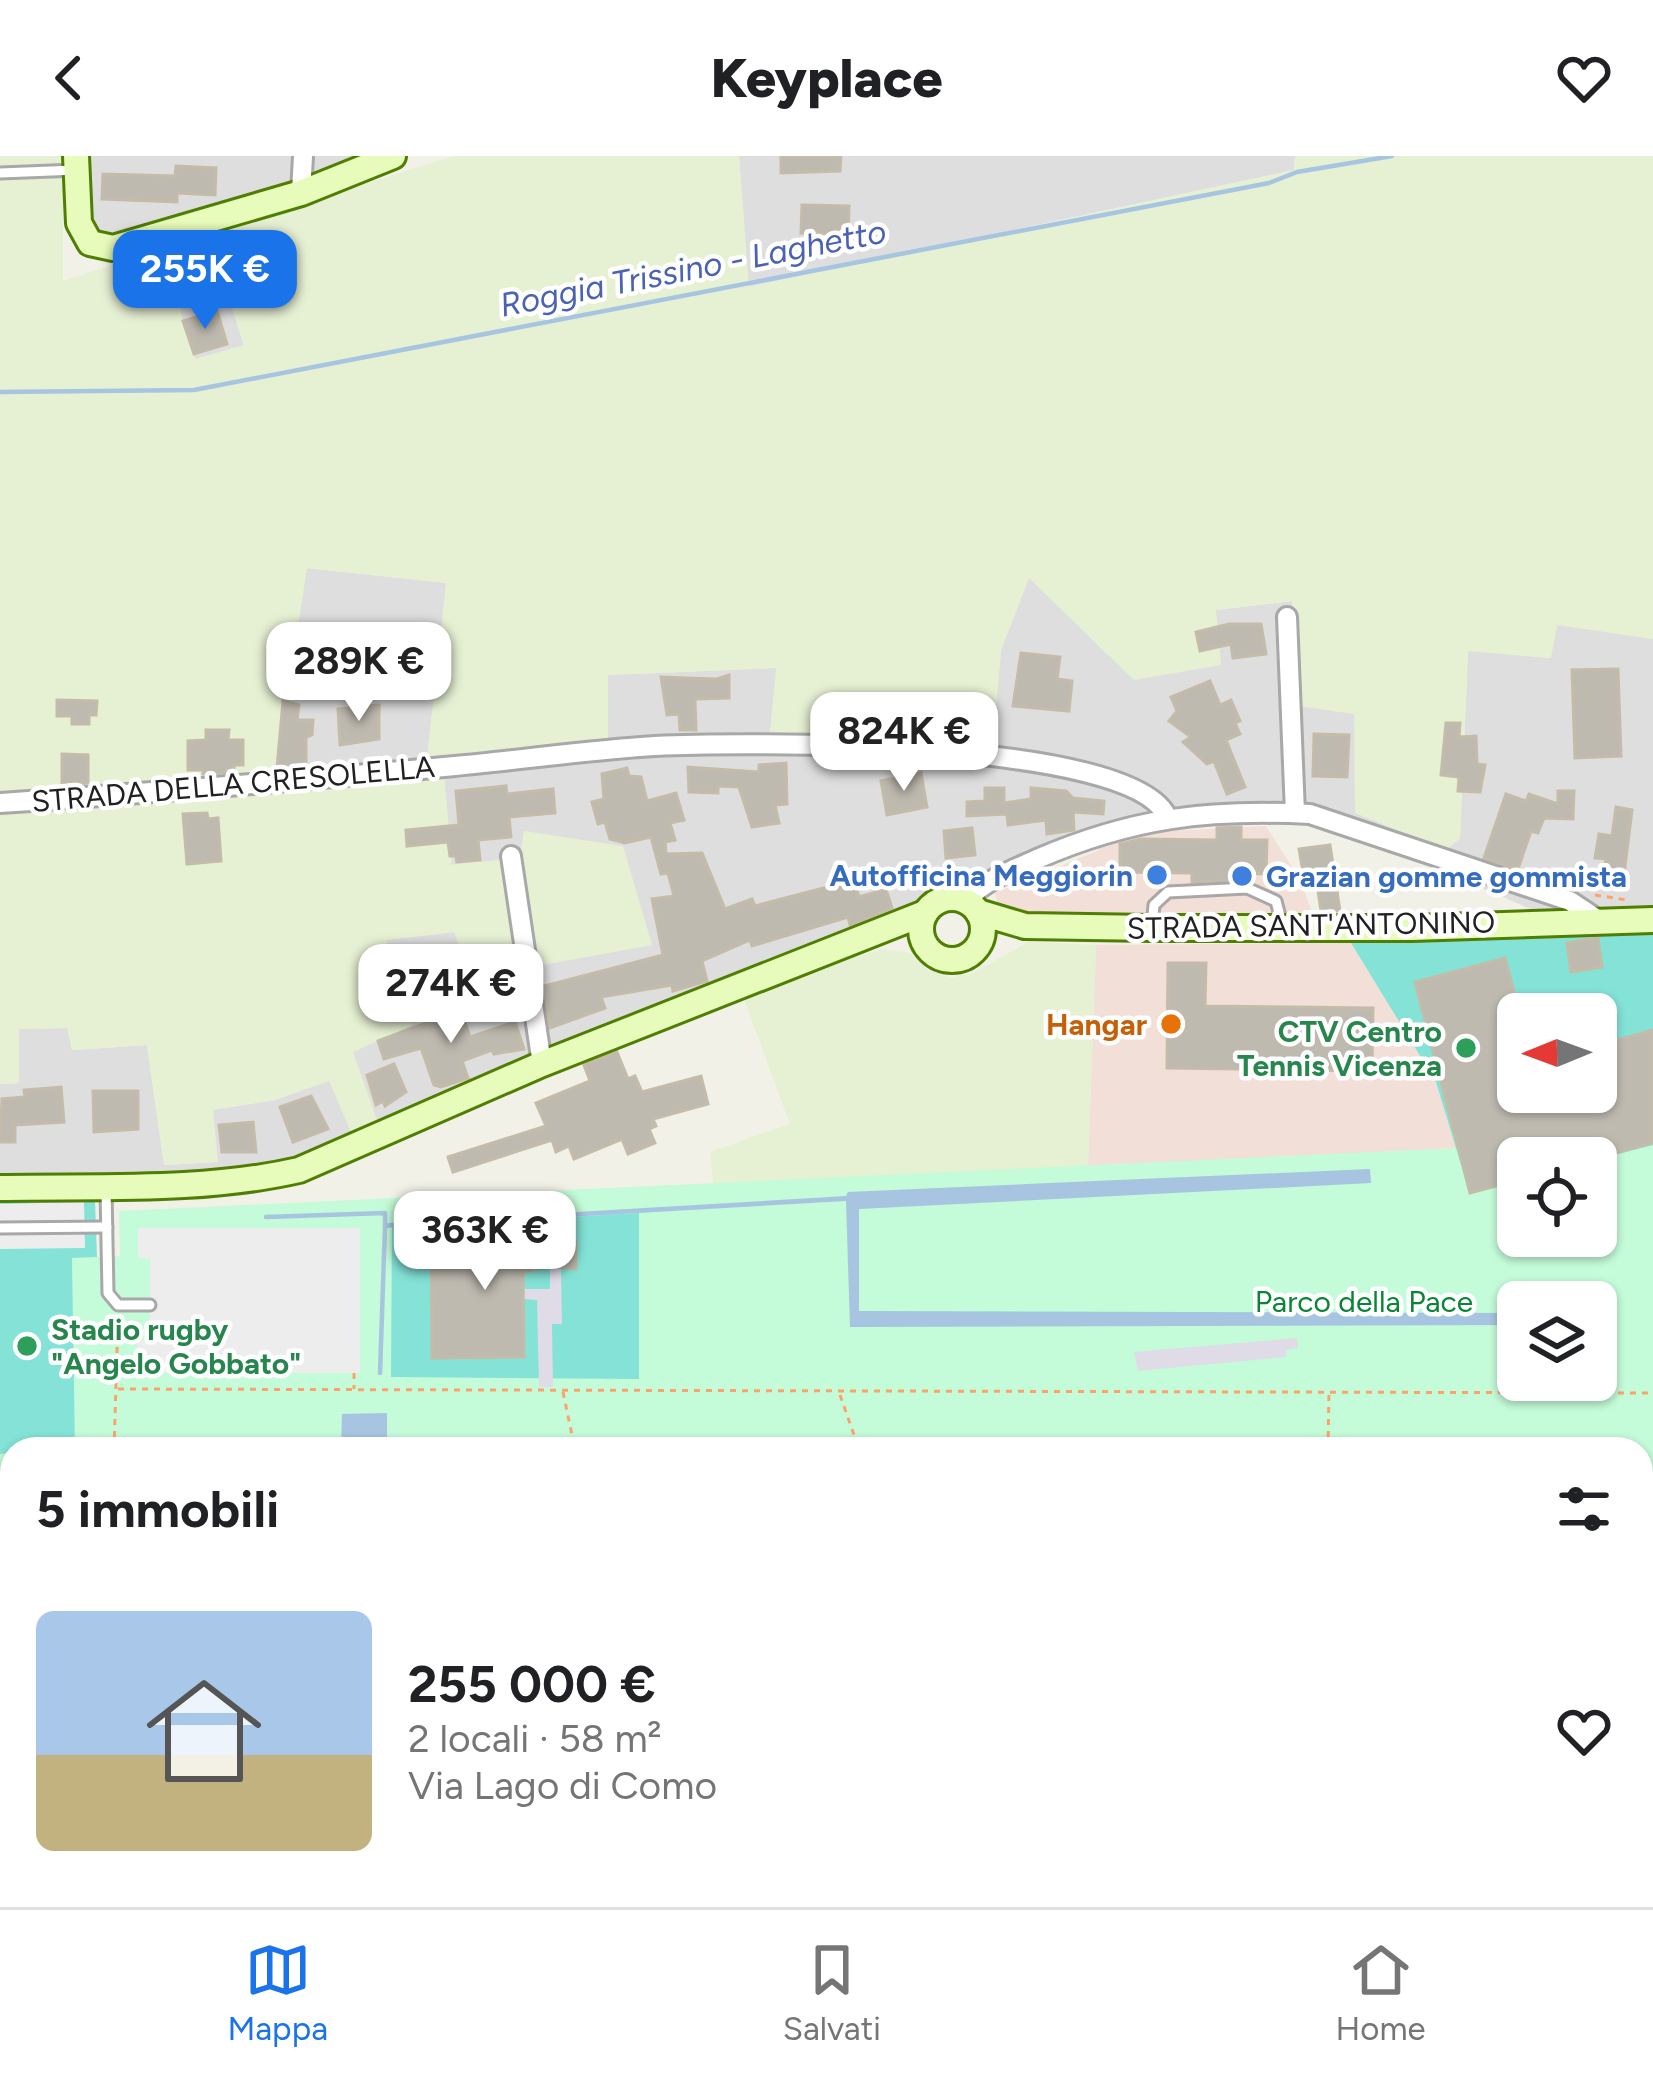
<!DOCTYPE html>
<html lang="it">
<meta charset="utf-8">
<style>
body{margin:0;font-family:Figtree,sans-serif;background:#f6f6f6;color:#202124;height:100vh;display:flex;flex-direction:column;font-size:45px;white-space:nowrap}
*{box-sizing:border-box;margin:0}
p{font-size:39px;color:#757577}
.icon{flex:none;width:66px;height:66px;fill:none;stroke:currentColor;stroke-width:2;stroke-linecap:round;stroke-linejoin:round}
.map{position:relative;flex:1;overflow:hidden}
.drawer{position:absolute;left:0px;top:1281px;width:1653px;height:471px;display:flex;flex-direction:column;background:#fff;border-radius:36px 36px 0 0;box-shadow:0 3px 9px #0004}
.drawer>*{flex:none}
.needle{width:78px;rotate:269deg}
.tools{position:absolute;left:1497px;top:837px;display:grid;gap:24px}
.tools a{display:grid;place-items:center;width:120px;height:120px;border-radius:18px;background:#fff;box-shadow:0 3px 9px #0004;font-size:60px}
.price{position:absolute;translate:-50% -102px;padding:0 27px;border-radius:24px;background:#fff;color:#222;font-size:39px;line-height:78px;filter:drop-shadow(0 3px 6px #0008)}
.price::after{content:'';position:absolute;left:50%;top:72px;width:36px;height:27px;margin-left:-18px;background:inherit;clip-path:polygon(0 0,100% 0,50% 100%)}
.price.on{background:#1a73e8;color:#fff}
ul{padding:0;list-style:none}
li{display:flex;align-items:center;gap:36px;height:300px;padding:0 36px}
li+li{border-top:3px solid #e0e0e0}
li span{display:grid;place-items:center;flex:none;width:336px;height:240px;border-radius:18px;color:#555}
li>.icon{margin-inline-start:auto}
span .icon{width:144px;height:144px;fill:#fffc;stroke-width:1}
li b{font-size:51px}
h2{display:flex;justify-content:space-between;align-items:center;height:144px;padding:0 36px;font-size:51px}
header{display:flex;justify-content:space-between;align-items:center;height:156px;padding:0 36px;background:#fff;font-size:54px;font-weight:800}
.menu{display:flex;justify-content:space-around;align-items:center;height:168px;border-top:3px solid #e0e0e0;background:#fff;font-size:33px;color:#757577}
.menu a{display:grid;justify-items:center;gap:6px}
.menu .on{color:#1a73e8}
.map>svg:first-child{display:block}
.residential{fill:#dfdede}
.commercial{fill:#f2dfd7}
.farmland{fill:#e6f0d3}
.park{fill:#c4fbd8;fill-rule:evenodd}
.pitch{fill:#84e2d7;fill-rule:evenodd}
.parking{fill:#ededed}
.plaza{fill:#dfdbe7}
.water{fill:#a7c4e0}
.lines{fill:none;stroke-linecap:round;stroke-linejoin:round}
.stream{stroke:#a7c4e0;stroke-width:4.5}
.building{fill:#bebab0;stroke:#c4bca9;stroke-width:3}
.lane-casing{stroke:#a8a8a8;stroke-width:15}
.street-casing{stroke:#a8a8a8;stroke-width:24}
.secondary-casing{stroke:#4f7e02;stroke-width:30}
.path{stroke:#fea26c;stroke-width:3;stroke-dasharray:6 6;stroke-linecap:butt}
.lane{stroke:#fff;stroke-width:9}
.street{stroke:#fff;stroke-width:18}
.secondary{stroke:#e7fbbb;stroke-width:24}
.shop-dot{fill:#3f7fe0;stroke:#fff;stroke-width:4.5}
.food-dot{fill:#e8710a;stroke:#fff;stroke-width:4.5}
.leisure-dot{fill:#2e9e5b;stroke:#fff;stroke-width:4.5}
.labels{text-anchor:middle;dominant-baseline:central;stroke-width:9;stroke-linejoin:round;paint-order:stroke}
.street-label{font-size:30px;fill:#212121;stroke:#fff}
.shop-label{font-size:30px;font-weight:bold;fill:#366cbe;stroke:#fff;text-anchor:end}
.food-label{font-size:30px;font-weight:bold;fill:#c56008;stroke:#fff;text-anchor:end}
.leisure-label{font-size:30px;font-weight:bold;fill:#27864d;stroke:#fff;text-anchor:end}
.park-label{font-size:30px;fill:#098535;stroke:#fff}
.water-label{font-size:33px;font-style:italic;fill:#4962b4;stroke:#fff}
</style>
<header><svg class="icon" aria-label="back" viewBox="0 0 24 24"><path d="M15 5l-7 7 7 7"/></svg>Keyplace<svg class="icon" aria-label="heart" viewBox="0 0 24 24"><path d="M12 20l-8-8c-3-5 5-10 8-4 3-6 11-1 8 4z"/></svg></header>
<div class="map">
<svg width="1653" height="1751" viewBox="0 0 1653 1751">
<rect width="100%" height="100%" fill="#f1f1e7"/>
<g class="residential">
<polygon points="88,0 368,0 113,82 97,74 89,61"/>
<polygon points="739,0 1295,0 1294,14 748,131"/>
<polygon points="209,77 244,190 194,204 162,93"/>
<polygon points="306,412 447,427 427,602 607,519 777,512 770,577 897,579 992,587 1001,494 1029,421 1107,498 1215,454 1293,445 1354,558 1446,694 1460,682 1468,494 1550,502 1557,468 1653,483 1653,758 1549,761 1310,658 1101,671 932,745 918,756 353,985 261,1014 0,1022 0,928 19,927 19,873 68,872 72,894 147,889 164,1009 217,1006 212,954 275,944 330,924 353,896 412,868 385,784 455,776 517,794 524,676 520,702 451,709 275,619"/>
</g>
<g class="commercial">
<polygon points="1266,670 1299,722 1316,766 1002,762 995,737 1099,694 1098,688 1133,677"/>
<polygon points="1351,787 1436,926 1458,992 1088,1011 1096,789"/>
</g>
<g class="farmland">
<polygon points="0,0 63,0 63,125 162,93 195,203 244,189 209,77 454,0 739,0 749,131 1294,14 1295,0 1653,0 1653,483 1557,469 1551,502 1468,495 1460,682 1446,694 1355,657 1354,558 1298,550 1292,445 1216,454 1221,509 1134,524 1029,422 1001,494 993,587 897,579 770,578 776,512 608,519 608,590 427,603 446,427 307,412 275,619 444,618 452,709 520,702 524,675 623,690 652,789 537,810 516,794 463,801 454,776 386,784 412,869 353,896 377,964 351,976 329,925 275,944 213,954 218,1006 164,1009 147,889 72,894 67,872 19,873 19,927 0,928"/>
<polygon points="1028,786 1096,789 1088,1011 713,1027 710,996 790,968 744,843 843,803 883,793 910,797 926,813 950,822 973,817"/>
</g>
<path class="park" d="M 1653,989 L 1653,1751 L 0,1751 L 0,1298 L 12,1297 L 12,1740 L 1641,1740 L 1641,1293 L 75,1293 L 72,1102 L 120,1100 L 119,1055 L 1458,992 L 1470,1038 L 1518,1025 L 1518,1080 L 1596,1080 L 1596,1004 ZM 1518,1146 L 1596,1146 L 1596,1224 L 1518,1224 Z"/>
<g class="pitch">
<path d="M 1653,774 L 1653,989 L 1596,1004 L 1518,1002 L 1518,1025 L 1470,1038 L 1436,926 L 1351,787 ZM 1518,858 L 1596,858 L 1596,936 L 1518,936 Z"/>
<polygon points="95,1045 97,1101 72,1102 75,1293 12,1293 12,1297 0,1298 0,1046"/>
<polygon points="639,1057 639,1223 391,1221 392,1071"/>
</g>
<g class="parking">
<polygon points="84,1046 85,1092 0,1093 0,1048"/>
<polygon points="138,1072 360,1072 360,1217 137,1217 137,1184 150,1183 150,1103 138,1102"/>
</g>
<g class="plaza">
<polygon points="561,1109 562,1168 552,1168 553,1231 539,1231 537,1144 524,1143 524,1133 550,1133 550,1110"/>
<polygon points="1297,1182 1298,1192 1286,1194 1286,1201 1138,1215 1134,1196"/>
</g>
<g class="water">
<polygon points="1370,1013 1371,1027 859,1053 859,1155 1518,1157 1518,1169 850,1171 846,1045 393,1071 392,1067 846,1040 848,1036"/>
<polygon points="387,1257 387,1293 341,1293 342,1258"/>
<polygon points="116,1740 417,1740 545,1751 238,1751"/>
<polygon points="1454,1740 1638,1740 1637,1751 1455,1751"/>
</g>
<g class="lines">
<g class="stream">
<polyline points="0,236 194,234 1269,27 1297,16 1392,0"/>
<polyline points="266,1061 385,1057 385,1070 392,1069"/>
<polyline points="380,1217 385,1070"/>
<polyline points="1650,1510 1652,1597"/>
<polyline points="1641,1616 1653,1614"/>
<polyline points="1641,1652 1653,1652"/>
<polyline points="1641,1691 1653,1691"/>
<polyline points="1641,1713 1653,1713"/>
<polyline points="996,1740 997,1751"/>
<polyline points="1031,1740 1157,1751"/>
<polyline points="1262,1740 1381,1751"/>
</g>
</g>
<g class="building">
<polygon points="781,0 841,0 840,15 781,17"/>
<polygon points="176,10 216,12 215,39 177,37 177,46 102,43 103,18 175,20"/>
<polygon points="802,49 849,50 848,85 834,85 835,78 801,77"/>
<polygon points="217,155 227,188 194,198 183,165"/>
<polygon points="1229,468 1261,468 1266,498 1233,502 1231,488 1200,495 1196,476"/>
<polygon points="1021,497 1060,501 1057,523 1072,525 1069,555 1013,550"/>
<polygon points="1618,513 1621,600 1575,602 1572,514"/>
<polygon points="729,519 729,542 695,543 696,574 680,574 679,558 667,559 661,521 717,523"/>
<polygon points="1210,525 1220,549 1231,544 1240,565 1235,567 1240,578 1226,584 1245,631 1227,638 1214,605 1207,608 1183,586 1191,581 1169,565 1177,555 1171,541"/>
<polygon points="57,544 97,545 96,559 89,559 89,568 72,568 72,560 57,560"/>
<polygon points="283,545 299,549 297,564 313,564 312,579 306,581 306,610 277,612"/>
<polygon points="379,549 379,583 340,589 338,553"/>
<polygon points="1446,567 1460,567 1459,581 1476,580 1477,608 1485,609 1480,636 1458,635 1459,621 1441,619"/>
<polygon points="206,574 229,574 228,584 243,584 243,609 234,609 234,616 203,618 203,614 188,614 188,585 206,584"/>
<polygon points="1314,578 1349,579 1347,621 1313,620"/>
<polygon points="62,598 88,599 88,627 62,629"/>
<polygon points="786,607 787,648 775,649 779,667 752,671 739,631 718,630 718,637 689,636 688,611 759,616 759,609"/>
<polygon points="627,612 629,620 641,621 647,645 676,637 684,664 670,667 675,684 665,686 666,698 702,697 725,753 752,743 755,750 854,724 859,741 886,733 892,752 850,769 848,761 752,790 750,784 702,805 707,825 673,835 672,829 601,841 605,852 550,872 544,830 663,799 652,743 674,740 668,717 661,718 651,681 625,687 610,683 605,666 598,668 592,646 604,643 602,618"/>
<polygon points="921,617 927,651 887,659 881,625"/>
<polygon points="506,630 507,638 553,633 555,657 509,661 511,681 478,684 480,704 457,706 456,700 450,700 448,686 407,690 406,674 459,669 456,635"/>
<polygon points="985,632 1004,632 1004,647 1031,643 1031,632 1066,635 1073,642 1104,645 1103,658 1073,656 1074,674 1047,678 1046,664 1008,669 1007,658 967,660 967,646 985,645"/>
<polygon points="1558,635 1574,635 1573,663 1544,662 1538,677 1531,675 1518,713 1484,702 1506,638 1526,645 1529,638 1558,648"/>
<polygon points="1616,651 1632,654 1623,727 1603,723 1606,703 1595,702 1599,678 1612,680"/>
<polygon points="207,657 208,663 218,662 221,705 187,708 183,658"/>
<polygon points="1237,671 1241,671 1241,684 1267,684 1266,718 1232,717 1232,724 1192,726 1192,717 1120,716 1120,688 1141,683 1217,684 1217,672"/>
<polygon points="972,672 975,699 946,702 944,675"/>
<polygon points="1330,689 1340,755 1321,755 1315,714 1303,716 1299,693"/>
<polygon points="1598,782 1602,811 1571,816 1567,787"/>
<polygon points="1505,802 1518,852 1518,936 1596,936 1596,890 1653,874 1653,987 1596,1002 1518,1002 1518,1024 1470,1037 1415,826"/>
<polygon points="1168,807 1206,807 1205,850 1373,852 1372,915 1167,912"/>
<polygon points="461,854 470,881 515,866 524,893 494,898 492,894 462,905 468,922 441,931 434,929 421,892 384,903 378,885"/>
<polygon points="617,896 628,923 635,920 642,936 701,920 708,948 653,963 656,970 649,973 655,987 628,998 622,983 574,1003 569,990 556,996 552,984 453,1016 448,1001 546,970 536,947 590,925 584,909"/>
<polygon points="394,908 406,936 385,950 383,945 376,949 367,919"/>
<polygon points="61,931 64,966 15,969 15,986 0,986 2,943 25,941 24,934"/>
<polygon points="93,935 138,935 138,973 94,976"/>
<polygon points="311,940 328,973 293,986 280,951"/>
<polygon points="253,966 256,996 222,996 219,969"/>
<polygon points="523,1081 523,1087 576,1086 576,1113 550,1110 523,1116 524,1201 432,1202 431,1082"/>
</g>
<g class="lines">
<g class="lane-casing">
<g id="lane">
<polyline points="0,17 77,14"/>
<polyline points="1152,770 1154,749 1168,736 1247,732 1276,745 1282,768"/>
<polyline points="106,1034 108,1137 118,1149 150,1149"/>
<polyline points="0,1072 107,1071"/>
</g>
</g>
<g class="street-casing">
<g id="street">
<polyline points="301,37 303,0"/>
<polyline points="1287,461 1295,657"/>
<path d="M 0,647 C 152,637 304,624 455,610 C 521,604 588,594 655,590 C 739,586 1133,582 1167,661"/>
<polyline points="511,700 542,908"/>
<path d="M 965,745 C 986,724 1010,715 1037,703 C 1132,662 1206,653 1310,658 L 1570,745 L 1597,763"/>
</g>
</g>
<g class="secondary-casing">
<g id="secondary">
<polyline points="76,0 79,67 90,87 113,92 301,37 393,0"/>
<circle cx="952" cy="773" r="31"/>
<polyline points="978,756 1025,770 1151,772 1412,772 1653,764"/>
<path d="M 0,1032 C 99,1030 203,1036 299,1014 L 542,908 L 925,757"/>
</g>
</g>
<g class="path">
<polyline points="933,739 957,728"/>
<polyline points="1595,739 1627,744"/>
<polyline points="354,1217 354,1233"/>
<polyline points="118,1233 1653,1237"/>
<polyline points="563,1236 575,1293"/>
<polyline points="840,1239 859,1293"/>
<polyline points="114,1293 118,1163"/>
<polyline points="1328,1293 1329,1236"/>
<polyline points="0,1346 12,1342"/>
<polyline points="1641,1415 1653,1415"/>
<polyline points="1641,1554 1653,1554"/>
<polyline points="0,1623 12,1623"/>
<polyline points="1641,1633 1653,1632"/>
<polyline points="1641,1674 1653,1730"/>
<polyline points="0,1690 12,1691"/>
<polyline points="553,1740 678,1751"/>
<polyline points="1042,1740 1043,1751"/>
</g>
<use href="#lane" class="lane"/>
<use href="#street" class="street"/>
<use href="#secondary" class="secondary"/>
</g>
<g class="shop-dot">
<circle cx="1157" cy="719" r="12"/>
<circle cx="1242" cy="720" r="12"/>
</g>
<circle class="food-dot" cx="1171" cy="868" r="12"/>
<g class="leisure-dot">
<circle cx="1466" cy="892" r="12"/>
<circle cx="27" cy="1190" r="12"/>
</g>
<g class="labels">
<g class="street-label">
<text transform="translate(233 628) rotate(-5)">STRADA DELLA CRESOLELLA</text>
<text transform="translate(1311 769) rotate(-1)">STRADA SANT'ANTONINO</text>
</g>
<g class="shop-label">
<text x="1133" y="719">Autofficina Meggiorin</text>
<text x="1266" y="720" text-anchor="start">Grazian gomme gommista</text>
</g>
<g class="food-label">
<text x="1147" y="868">Hangar</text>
</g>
<g class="leisure-label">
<text x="1442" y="875">CTV Centro<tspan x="1442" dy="34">Tennis Vicenza</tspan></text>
<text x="51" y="1173" text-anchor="start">Stadio rugby<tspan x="51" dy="34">"Angelo Gobbato"</tspan></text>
</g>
<g class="park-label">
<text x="1364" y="1145">Parco della Pace</text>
</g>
<g class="water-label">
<text transform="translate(693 112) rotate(-11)">Roggia Trissino - Laghetto</text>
</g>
</g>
</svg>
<div class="tools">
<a><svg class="needle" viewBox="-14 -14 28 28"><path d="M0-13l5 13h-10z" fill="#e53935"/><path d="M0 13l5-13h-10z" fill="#757577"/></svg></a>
<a><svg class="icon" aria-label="locate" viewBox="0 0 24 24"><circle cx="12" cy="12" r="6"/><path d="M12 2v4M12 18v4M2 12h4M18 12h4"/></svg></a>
<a><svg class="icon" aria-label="layers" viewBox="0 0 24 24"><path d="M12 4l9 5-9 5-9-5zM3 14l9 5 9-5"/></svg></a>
</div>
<b class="price on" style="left:205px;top:176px">255K €</b>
<b class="price" style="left:359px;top:568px">289K €</b>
<b class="price" style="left:904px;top:638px">824K €</b>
<b class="price" style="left:451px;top:890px">274K €</b>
<b class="price" style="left:485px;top:1137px">363K €</b>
<section class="drawer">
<h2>5 immobili<svg class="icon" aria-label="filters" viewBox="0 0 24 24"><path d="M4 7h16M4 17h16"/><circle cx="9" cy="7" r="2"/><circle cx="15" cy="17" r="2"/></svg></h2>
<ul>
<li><span style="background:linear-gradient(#a9c7e8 60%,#c2b280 0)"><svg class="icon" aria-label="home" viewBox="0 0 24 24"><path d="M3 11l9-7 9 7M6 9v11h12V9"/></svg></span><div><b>255 000 €</b><p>2 locali · 58 m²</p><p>Via Lago di Como</p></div><svg class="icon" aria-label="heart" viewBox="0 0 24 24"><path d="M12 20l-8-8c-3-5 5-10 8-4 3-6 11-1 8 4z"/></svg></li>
</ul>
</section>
</div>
<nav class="menu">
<a class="on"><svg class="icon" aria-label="map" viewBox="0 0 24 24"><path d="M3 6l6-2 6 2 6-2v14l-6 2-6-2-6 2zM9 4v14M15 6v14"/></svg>Mappa</a>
<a><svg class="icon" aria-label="saved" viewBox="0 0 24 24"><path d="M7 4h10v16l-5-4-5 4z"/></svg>Salvati</a>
<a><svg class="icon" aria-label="home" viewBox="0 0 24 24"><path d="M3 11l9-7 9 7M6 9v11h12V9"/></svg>Home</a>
</nav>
